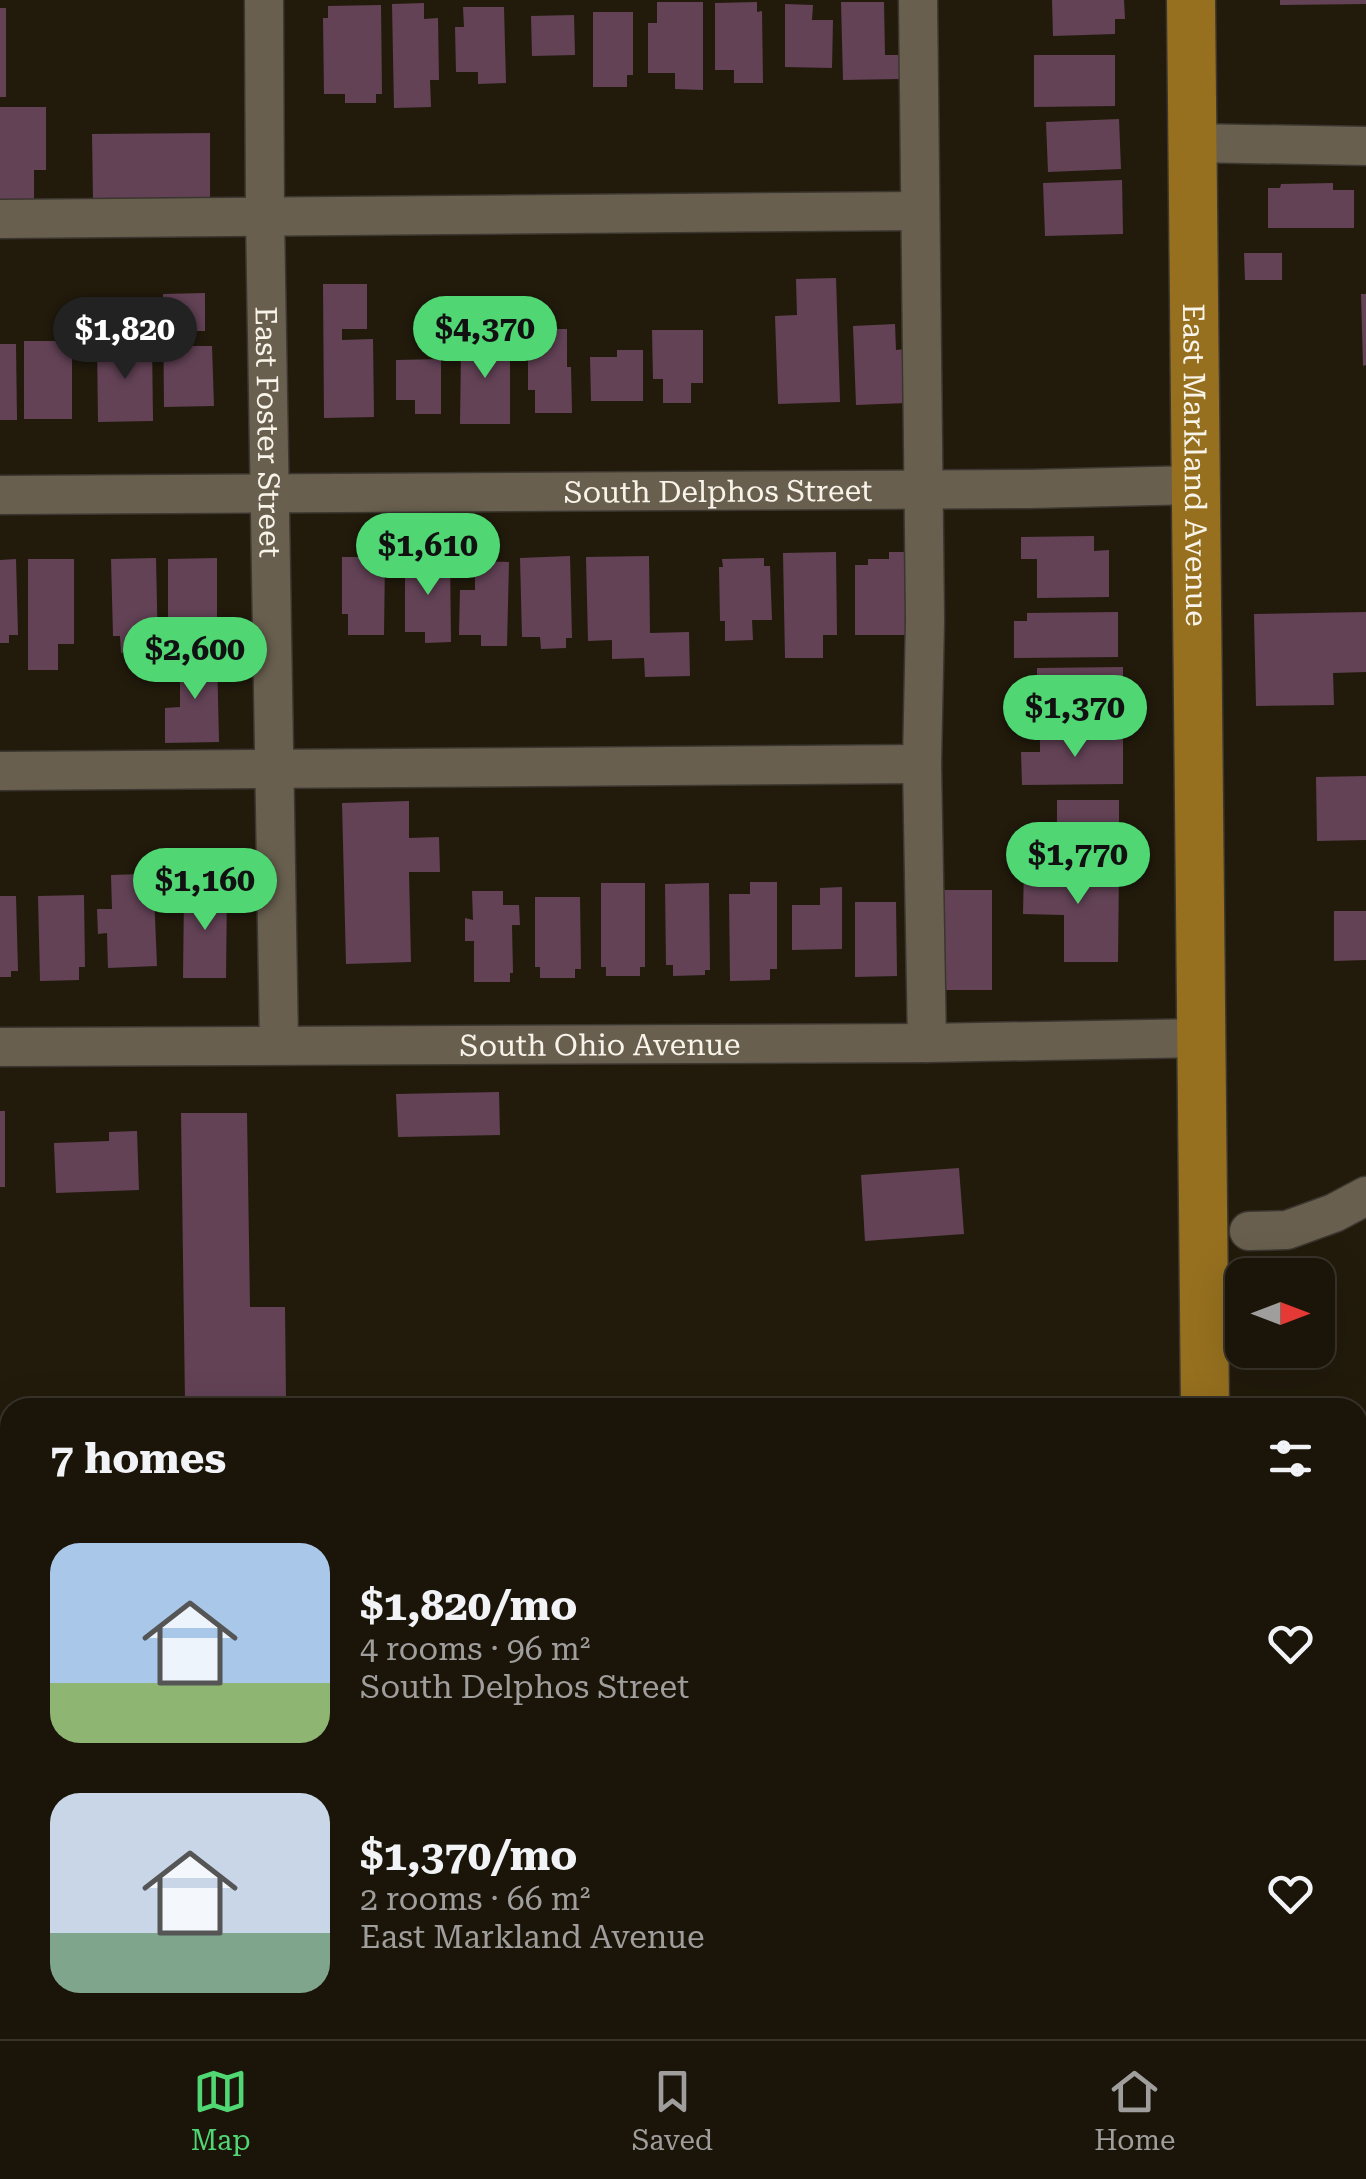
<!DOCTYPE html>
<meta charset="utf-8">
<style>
body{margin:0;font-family:"Roboto Serif",serif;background:#272117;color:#f1f3f6;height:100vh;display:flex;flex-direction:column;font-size:38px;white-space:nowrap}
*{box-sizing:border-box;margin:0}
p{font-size:32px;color:#9f9e9c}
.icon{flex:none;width:55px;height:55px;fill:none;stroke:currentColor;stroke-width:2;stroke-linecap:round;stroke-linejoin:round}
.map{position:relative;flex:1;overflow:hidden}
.sheet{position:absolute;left:0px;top:1398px;width:1368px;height:642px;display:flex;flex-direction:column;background:#1a1409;border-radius:30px 30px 0 0;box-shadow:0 10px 40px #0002,0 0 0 2px #38332a}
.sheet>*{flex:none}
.needle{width:65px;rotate:90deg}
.buttons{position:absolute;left:1225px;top:1258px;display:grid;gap:20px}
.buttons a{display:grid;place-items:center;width:110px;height:110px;border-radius:20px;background:#1a1409;box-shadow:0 10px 40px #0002,0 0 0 2px #38332a;font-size:50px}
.price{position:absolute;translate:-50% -85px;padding:0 22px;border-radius:35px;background:#51d674;color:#111;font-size:32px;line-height:65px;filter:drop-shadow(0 2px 5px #0008)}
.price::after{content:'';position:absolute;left:50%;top:60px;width:30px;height:22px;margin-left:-15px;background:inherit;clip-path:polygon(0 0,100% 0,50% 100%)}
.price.current{background:#222;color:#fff}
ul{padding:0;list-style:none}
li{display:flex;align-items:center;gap:30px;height:250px;padding:0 50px}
li span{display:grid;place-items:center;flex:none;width:280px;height:200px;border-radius:30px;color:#555}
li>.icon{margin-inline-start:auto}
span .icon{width:120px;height:120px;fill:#fffc;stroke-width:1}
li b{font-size:42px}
h2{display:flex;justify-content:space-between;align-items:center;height:120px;padding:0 50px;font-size:42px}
.tabs{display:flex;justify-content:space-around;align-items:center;height:140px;border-top:2px solid #38332a;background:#1a1409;font-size:28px;color:#9f9e9c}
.tabs a{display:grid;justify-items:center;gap:5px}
.tabs .current{color:#51d674}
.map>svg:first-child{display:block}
.building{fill:#634256}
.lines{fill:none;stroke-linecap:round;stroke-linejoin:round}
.minor-casing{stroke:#3b362f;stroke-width:41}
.major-casing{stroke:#3b362f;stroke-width:51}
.minor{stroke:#685f4e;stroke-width:38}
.major{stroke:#96701f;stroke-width:48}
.labels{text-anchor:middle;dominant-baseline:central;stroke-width:8;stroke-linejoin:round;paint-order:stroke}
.street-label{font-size:30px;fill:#f9f4ea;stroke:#090602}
</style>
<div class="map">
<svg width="1366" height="2039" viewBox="0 0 1366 2039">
<rect width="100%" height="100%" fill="#221b0c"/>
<g class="building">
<polygon points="1052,0 1124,0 1125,19 1115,19 1115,34 1053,36"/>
<polygon points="1280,0 1366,0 1366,4 1280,5"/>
<polygon points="657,2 703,2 703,90 675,89 675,73 648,73 648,23 657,23"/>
<polygon points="757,2 757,12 762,11 763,83 734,83 734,70 715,70 715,3"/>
<polygon points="841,2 884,2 885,55 899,55 900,79 843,80"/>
<polygon points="424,3 424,19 438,18 439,80 430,80 431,107 394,108 392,4"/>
<polygon points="785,4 813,5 812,20 833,20 832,68 785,67"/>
<polygon points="381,5 382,94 376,94 376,103 345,103 345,94 324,94 323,18 328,18 328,6"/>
<polygon points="463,7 504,7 506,83 478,84 478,72 456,72 455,27 464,27"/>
<rect x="0" y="8" width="6" height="89"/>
<polygon points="593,12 633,12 633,75 627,75 627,87 593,87"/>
<polygon points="574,15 575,55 532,56 531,16"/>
<polygon points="1034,55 1115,55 1115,106 1034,107"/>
<polygon points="0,107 46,107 46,170 34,170 34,204 0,204"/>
<polygon points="1119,119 1121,169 1048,172 1046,122"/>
<polygon points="210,133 210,199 93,200 92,134"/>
<polygon points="1122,180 1123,234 1045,236 1043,183"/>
<polygon points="1333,183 1333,190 1354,190 1354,228 1268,228 1268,188 1280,188 1281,184"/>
<polygon points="1244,253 1282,253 1282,280 1245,280"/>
<polygon points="836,278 840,402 778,404 775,316 797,315 796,279"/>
<polygon points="323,284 367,284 367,329 342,329 342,340 373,339 374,417 324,418"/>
<polygon points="205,293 205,331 187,331 187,346 212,346 214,406 164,407 163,294"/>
<polygon points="1361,294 1366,294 1366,365 1363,366"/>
<polygon points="895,324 896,350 906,349 907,403 856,405 853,326"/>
<polygon points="528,329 567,329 567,367 571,367 572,413 535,413 535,390 528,390"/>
<polygon points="652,330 703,330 703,383 691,383 691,403 663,403 663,379 653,379"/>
<polygon points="469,333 499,334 499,346 510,346 510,424 460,424 461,350 469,350"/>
<rect x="24" y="341" width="48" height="78"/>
<polygon points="152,343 153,421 98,422 97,344"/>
<polygon points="0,344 16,344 17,420 0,420"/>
<polygon points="617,350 643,350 643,401 591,401 590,357 617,357"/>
<polygon points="441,359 441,414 415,414 415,400 396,400 396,360"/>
<polygon points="1094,536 1094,551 1109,550 1109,597 1037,598 1037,559 1021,559 1021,537"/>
<polygon points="836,552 837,635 823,635 823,658 785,658 783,553"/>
<polygon points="889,552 906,552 906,635 855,635 855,565 868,565 868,559 889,559"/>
<polygon points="570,556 572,638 566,638 566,648 541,649 540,637 522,637 520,558"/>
<polygon points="649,556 650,633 689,632 690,676 645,677 644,658 612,659 612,640 588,641 586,557"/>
<polygon points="342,557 385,557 384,635 348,635 348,614 342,614"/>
<polygon points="405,557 450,557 451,642 425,643 425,632 405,632"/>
<polygon points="156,558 158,652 121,653 120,636 113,636 111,559"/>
<polygon points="217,558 217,642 168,642 168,559"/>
<polygon points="764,558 764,566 770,566 772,620 752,620 753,640 725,641 725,621 720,621 719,567 723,567 722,559"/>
<polygon points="16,559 18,635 9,635 9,643 0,643 0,560"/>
<polygon points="28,559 74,559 74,644 58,644 58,670 28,670"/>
<polygon points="475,561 509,562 507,646 481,646 481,635 459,635 460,590 475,590"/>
<polygon points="1118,612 1118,657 1014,658 1014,621 1027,621 1027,613"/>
<polygon points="1366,612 1366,672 1333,673 1334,705 1256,706 1254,614"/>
<polygon points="180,654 217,654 219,742 165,743 165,708 180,707"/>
<polygon points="1123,667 1123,720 1037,720 1037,668"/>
<polygon points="1123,733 1123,784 1022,785 1021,752 1040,752 1040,734"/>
<polygon points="1366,776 1366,840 1317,841 1316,777"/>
<rect x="1057" y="800" width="62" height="41"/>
<polygon points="409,801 409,838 439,837 440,872 409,872 411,962 346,964 342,803"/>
<polygon points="1024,865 1119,866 1118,962 1064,962 1064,915 1023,914"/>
<polygon points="144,874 144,893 154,893 157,966 108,968 107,933 98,934 97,909 112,909 111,875"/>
<polygon points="750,882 777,882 777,969 770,969 770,980 730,981 729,894 750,894"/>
<polygon points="601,883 645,883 645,967 640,967 640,976 606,976 606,967 601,967"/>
<polygon points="709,883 710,970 705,970 705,975 673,976 673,965 666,965 665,884"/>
<polygon points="200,885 227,885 226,978 183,978 184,893 200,894"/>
<polygon points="842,887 842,949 792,950 792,905 820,905 820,888"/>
<rect x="942" y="890" width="50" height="100"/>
<polygon points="472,891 503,891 503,905 519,905 520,925 512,925 513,973 510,973 510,982 474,982 474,941 465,941 465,918 473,920"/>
<polygon points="84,895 85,967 79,967 79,980 40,981 38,896"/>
<polygon points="0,896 16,896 18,971 11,971 11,977 0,977"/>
<polygon points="535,897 580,897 581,969 575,969 575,978 540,978 540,967 535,967"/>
<polygon points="855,902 896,902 897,976 855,977"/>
<polygon points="1334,911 1366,911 1366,960 1334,961"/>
<polygon points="499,1092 500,1135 398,1137 396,1094"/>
<rect x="0" y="1111" width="5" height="76"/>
<polygon points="181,1113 247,1113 250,1307 285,1307 286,1400 185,1402"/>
<polygon points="137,1131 139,1190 56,1193 54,1143 109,1141 109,1132"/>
<polygon points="959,1168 964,1234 865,1241 861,1175"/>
<rect x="654" y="2030" width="63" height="9"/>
</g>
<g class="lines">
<g class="minor-casing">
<g id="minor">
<path id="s1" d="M 264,0 L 265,217 L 279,1045"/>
<polyline points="918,0 925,620 922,764 927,1043"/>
<polyline points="1192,143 1366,146"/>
<polyline points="0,219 919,211"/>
<path id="s2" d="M 0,495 L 1029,489 L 1196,485"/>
<polyline points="0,771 922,764"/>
<path id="s3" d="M 0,1047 L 927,1043 L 1202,1038"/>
<polyline points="1249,1231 1287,1230 1334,1213 1366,1196"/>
<polyline points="1358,1786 1366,1786"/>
<polyline points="602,2030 602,2039"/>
<polyline points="905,2030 905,2039"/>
</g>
</g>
<g class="major-casing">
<g id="major">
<path id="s4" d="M 1191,0 L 1205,1408"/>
<polyline points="1214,2030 1214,2039"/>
</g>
</g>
<use href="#minor" class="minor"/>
<use href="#major" class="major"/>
</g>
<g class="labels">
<g class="street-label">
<text stroke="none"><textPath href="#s1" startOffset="432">East Foster Street</textPath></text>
<text stroke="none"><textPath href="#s4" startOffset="465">East Markland Avenue</textPath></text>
<text stroke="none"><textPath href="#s2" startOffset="718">South Delphos Street</textPath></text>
<text stroke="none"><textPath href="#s3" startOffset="600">South Ohio Avenue</textPath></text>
</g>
</g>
</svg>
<div class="buttons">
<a><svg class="needle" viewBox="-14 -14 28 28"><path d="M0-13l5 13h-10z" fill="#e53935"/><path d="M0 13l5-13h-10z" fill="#9f9e9c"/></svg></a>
</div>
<b class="price" style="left:485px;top:381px">$4,370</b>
<b class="price current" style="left:125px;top:382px">$1,820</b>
<b class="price" style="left:428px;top:598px">$1,610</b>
<b class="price" style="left:195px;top:702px">$2,600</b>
<b class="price" style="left:1075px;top:760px">$1,370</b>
<b class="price" style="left:1078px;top:907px">$1,770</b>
<b class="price" style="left:205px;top:933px">$1,160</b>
<section class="sheet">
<h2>7 homes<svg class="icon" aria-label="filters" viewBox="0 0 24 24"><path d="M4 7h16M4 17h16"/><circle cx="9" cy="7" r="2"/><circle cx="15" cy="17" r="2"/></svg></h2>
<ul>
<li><span style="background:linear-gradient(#a9c7e8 70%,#8fb573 0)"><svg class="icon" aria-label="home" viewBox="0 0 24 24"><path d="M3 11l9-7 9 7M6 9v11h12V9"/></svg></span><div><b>$1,820/mo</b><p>4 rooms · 96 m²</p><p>South Delphos Street</p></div><svg class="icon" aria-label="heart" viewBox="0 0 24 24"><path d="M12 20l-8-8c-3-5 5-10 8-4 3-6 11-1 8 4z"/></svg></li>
<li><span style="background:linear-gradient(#c9d6e8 70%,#7fa58c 0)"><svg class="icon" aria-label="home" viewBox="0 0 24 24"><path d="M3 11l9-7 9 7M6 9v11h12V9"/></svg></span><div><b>$1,370/mo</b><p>2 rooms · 66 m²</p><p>East Markland Avenue</p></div><svg class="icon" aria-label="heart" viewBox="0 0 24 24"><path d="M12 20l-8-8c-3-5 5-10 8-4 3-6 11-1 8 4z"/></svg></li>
</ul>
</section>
</div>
<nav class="tabs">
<a class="current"><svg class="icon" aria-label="map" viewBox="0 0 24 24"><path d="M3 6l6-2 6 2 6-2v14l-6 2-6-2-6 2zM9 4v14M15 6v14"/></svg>Map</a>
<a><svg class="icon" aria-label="saved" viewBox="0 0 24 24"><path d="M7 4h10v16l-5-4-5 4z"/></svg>Saved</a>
<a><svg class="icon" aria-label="home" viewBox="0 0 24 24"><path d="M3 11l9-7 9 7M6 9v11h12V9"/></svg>Home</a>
</nav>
